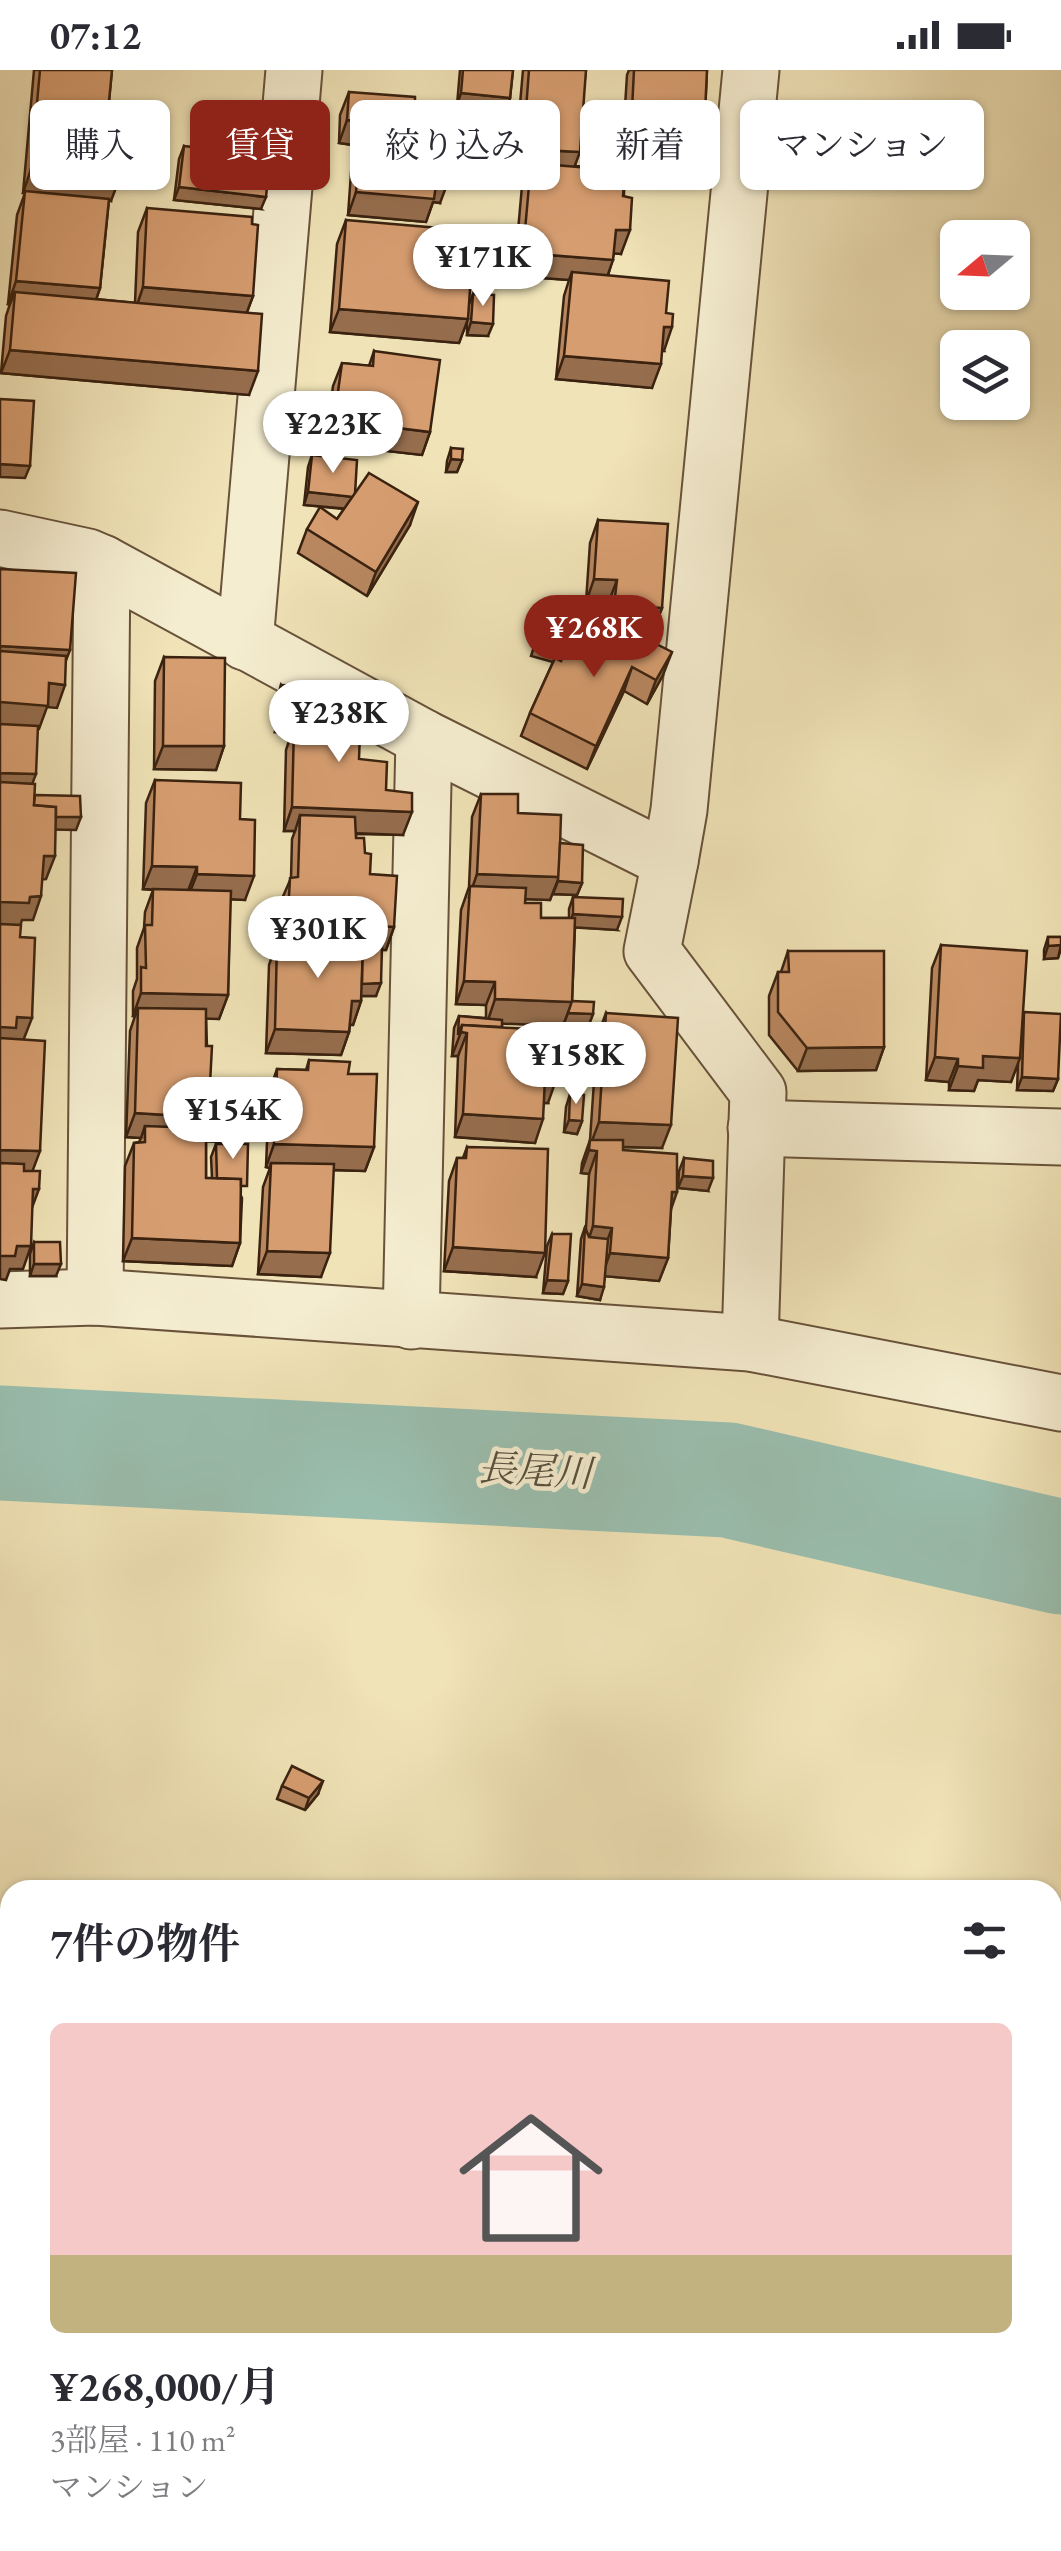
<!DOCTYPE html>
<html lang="ja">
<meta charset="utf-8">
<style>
body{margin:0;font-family:"EB Garamond","Noto Serif JP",serif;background:#f2f2f3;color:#2b2b33;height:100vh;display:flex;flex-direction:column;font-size:38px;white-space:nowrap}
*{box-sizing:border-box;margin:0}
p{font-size:32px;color:#7c7c81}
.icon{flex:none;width:55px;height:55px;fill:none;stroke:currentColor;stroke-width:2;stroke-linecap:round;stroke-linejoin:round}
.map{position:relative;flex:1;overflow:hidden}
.drawer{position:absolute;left:0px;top:1810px;width:1062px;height:672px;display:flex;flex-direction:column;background:#fff;border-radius:30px 30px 0 0;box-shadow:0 2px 8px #0004}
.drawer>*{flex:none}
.hud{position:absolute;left:30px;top:30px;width:1002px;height:90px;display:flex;gap:20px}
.needle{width:65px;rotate:251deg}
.buttons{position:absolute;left:940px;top:150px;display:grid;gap:20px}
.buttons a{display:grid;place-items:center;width:90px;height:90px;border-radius:15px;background:#fff;box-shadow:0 2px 8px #0004;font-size:50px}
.price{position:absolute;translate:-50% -85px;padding:0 22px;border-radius:35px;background:#fff;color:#222;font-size:32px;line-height:65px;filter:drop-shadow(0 2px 5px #0008)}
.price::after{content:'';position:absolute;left:50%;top:60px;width:30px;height:22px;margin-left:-15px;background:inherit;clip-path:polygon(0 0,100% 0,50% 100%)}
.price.current{background:#8f2418;color:#fff}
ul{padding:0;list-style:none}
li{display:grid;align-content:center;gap:20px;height:530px;padding:0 50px}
li span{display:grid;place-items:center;height:310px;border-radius:15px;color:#555}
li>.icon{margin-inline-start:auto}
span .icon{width:180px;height:180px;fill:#fffc;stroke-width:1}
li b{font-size:42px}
h2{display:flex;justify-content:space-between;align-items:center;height:120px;padding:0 50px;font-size:42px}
.tag{padding:0 35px;border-radius:15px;background:#fff;box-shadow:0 2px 8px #0004;font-size:35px;line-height:90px}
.tag.current{background:#8f2418;color:#fff}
.status{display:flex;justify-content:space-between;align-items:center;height:70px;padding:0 50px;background:#fff;direction:ltr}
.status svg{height:28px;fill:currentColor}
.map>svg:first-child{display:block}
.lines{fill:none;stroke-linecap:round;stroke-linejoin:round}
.river{stroke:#9abeae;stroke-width:115}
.minor-casing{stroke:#68523a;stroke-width:59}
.minor{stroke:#f5edd0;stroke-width:55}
.wall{fill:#b88760;stroke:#3a2210;stroke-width:2.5}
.shaded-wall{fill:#966e4e;stroke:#3a2210;stroke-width:2.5}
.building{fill:#d69d70;stroke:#3a2210;stroke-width:2.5}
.labels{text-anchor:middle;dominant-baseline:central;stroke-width:9;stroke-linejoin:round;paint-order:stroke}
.water-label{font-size:38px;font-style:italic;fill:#57513f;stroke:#f5edd0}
</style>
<div class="status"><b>07:12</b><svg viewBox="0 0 49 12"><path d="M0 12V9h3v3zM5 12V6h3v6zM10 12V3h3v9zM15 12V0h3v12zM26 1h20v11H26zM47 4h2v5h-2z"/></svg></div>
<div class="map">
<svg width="1061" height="2481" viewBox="0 0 1061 2481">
<rect width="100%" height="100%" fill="#f0e3b7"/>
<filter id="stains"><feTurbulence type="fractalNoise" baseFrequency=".002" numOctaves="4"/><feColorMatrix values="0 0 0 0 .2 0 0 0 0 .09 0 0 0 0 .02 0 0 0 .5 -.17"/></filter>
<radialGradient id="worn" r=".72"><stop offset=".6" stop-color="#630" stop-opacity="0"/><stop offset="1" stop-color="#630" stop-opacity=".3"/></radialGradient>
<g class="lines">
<polyline class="river" points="0,1373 728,1410 1061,1487"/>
<g class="minor-casing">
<g id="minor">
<polyline points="0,468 88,487 102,493 424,668 670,791 652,881 758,1022 750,1273"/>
<polyline points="245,572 294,0"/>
<polyline points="670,791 679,740 751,0"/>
<polyline points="756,1058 1061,1067"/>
<polyline points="95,1227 102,493"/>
<polyline points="0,1230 95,1227 750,1273 1061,1333"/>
<polyline points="411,1251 424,668"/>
<polyline points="0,2377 10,2381"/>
<polyline points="277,2472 302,2481"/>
</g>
</g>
<use href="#minor" class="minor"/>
</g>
<g class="wall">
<polygon points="34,0 112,0 107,52 111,131 109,130 100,218 96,229 135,233 138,162 147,138 253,226 247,242 249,325 1,303 6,246 10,234 8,234 17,145 25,123 23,123"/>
<polygon points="460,0 513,0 510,28 505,41 457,35"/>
<polygon points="523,0 586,0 575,96 621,100 627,5 629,0 707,0 704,64 695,87 678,87 672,104 625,103 621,184 614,183 608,206 664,281 662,281 652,318 556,309 564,226 569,210 514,206 522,116 527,103 514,103"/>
<polygon points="349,22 415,33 440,133 433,132 426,152 348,145 353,75 339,73 340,45"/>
<polygon points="184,76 261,139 174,130 179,89"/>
<polygon points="346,150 469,234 473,224 488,266 467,265 467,251 459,273 330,262 337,174"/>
<polygon points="374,281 430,362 422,385 325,374 333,316 342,293 369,296"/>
<polygon points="451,378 462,390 457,402 446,402 447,391"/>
<polygon points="312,385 355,424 410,455 367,526 298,483 307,459 337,449 344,439 304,435 308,397"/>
<polygon points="598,450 662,538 653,561 629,560 663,605 647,634 624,621 587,699 521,666 530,643 553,592 531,586 544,547 569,556 558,590 561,591 609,571 615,559 606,558 608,534 586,532 590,473"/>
<polygon points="164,587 224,676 216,700 154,699 155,611"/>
<polygon points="281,615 300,651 359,689 386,720 403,765 356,764 356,768 365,783 370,804 394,857 386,880 382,880 376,926 361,926 361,931 353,955 350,955 349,962 341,985 266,983 269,895 277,872 295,872 296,870 279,868 281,831 291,808 292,769 295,761 284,761 286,680 292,662 275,662 277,628"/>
<polygon points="155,710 240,749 245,830 230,829 228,925 219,949 206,948 209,1033 223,1072 206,1071 206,1108 212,1108 211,1087 216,1074 242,1128 240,1173 232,1196 123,1191 125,1096 134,1073 139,1072 141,1068 126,1067 130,961 135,946 133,946 133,921 137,909 137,878 144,858 145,842 153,820 143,819 146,733"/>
<polygon points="481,724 518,743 560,773 582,813 577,825 553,824 553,821 550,830 525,829 525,833 541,848 569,848 569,839 573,827 617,860 575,857 572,931 593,944 588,957 502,953 502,957 548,1033 544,1033 535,1073 455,1067 458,986 452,986 454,958 459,946 486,948 486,935 456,934 461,840 469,817 472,747"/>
<polygon points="1048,867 1061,867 1061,879 1058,888 1044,889 1044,880"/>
<polygon points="941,875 1023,946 1058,1009 1053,1021 1017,1020 1018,993 1011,1012 978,1010 974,1021 949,1020 949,1012 926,1010 932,898"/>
<polygon points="788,881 884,977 876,1000 798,1001 769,965 769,926 778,902 781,902"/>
<polygon points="606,943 662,1078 623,1077 623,1080 671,1140 668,1188 659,1211 605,1206 600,1230 577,1226 581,1169 585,1157 586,1158 589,1104 581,1103 582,1093 590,1070 597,967"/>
<polygon points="309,990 348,1004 374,1077 365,1101 333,1100 321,1207 258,1204 263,1117 270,1098 266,1097 269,1022 277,999 306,1000"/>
<polygon points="570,1024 582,1051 577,1064 564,1062 566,1037"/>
<polygon points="467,1077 536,1207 444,1201 449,1111 457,1088 463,1088"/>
<polygon points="684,1088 708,1121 678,1118 679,1101"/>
<polygon points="552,1164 568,1211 563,1224 543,1223 547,1176"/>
<polygon points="34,1172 56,1206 30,1206 30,1184"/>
<polygon points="282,1716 318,1724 305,1740 277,1729"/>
</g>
<g class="shaded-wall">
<polygon points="461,23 510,28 505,41 457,35"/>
<polygon points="347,50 362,51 353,75 339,73"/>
<polygon points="681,63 704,64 695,87 678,87 672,104 621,102 630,79"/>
<polygon points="523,79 580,82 571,106 531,93 527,103 514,103"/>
<polygon points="31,99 120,107 111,131 23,123"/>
<polygon points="437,108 449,109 440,133 433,132 426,152 348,145 356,122"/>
<polygon points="179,117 266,127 261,139 174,130"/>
<polygon points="616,160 630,160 621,184 608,183"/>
<polygon points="523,183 613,190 605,213 572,202 569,210 514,206"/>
<polygon points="16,211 100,218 92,242 15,222 10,234 8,234"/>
<polygon points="143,217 253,226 244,250 135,241"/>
<polygon points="339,239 468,249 459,273 330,262"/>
<polygon points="471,252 493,254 488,266 467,265"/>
<polygon points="664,257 672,257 664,281 656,280"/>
<polygon points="10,280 258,301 249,325 1,303"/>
<polygon points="564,286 661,294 652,318 556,309"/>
<polygon points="334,350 430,362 422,385 325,374"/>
<polygon points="451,389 462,390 457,402 446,402"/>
<polygon points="0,394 30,396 25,408 0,407"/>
<polygon points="308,422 354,427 350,439 304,435"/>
<polygon points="418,432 410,455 367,526 376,502"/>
<polygon points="594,509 617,510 608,534 586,532"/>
<polygon points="614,535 662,538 653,561 606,558"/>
<polygon points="0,576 70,580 61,604 0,600"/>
<polygon points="672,582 663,605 647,634 656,610"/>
<polygon points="632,597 624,621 587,699 596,676"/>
<polygon points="49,613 65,615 57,638 47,637 39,659 0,656 0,632"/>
<polygon points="280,649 300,650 292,662 275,662"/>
<polygon points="163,676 224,676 216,700 154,699"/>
<polygon points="0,703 36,704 31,717 0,716"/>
<polygon points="292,737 412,742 403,765 300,761 300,745 295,761 284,761"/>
<polygon points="30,746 81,747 76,760 26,759"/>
<polygon points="44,786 55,786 46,809 35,810"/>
<polygon points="152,796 197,797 188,821 143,819"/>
<polygon points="197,804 254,806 245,830 188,827"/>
<polygon points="477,804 559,807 550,830 469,827"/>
<polygon points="558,811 582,813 577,825 553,824"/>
<polygon points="41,826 33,850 22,850 20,856 0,855 0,832 30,827"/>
<polygon points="288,844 311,847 302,871 300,858 296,870 279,868"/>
<polygon points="573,844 622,847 617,860 568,857"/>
<polygon points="312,852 394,857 386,880 303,876"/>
<polygon points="1061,875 1058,888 1044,889 1048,876"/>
<polygon points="464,911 495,912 486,935 456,934"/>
<polygon points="381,913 376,926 353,926 357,914"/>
<polygon points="141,923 228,925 219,949 138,947 138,938 135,946 133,946"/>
<polygon points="495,929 572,932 563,956 487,953"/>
<polygon points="352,931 361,931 353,955 344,954"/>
<polygon points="568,943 593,944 588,957 563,956"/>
<polygon points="17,947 32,948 23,971 0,981 0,957"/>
<polygon points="275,959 349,962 341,985 266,983"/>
<polygon points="461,962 467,963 458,986 452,986"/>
<polygon points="884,977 876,1000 798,1001 807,978"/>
<polygon points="983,986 1020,988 1011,1012 978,1010 974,1021 949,1020 958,996"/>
<polygon points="935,987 958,989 949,1012 926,1010"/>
<polygon points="1022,1007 1058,1009 1053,1021 1017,1020"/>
<polygon points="545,1009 556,1010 548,1033 536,1033"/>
<polygon points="135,1043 231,1049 223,1072 145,1068 145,1056 141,1068 126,1067"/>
<polygon points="463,1044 543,1049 535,1073 455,1067"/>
<polygon points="569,1050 582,1051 577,1064 564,1062"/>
<polygon points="599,1052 671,1055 662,1078 590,1076"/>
<polygon points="274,1074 374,1077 365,1101 271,1098 271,1093 270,1098 266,1097"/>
<polygon points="0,1080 40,1081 31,1105 0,1104"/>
<polygon points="589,1080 597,1081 589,1104 581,1103"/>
<polygon points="683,1106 713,1108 708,1121 678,1118"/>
<polygon points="33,1119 39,1119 30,1143"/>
<polygon points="672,1122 677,1122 669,1145"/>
<polygon points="593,1156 612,1158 603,1182 585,1180"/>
<polygon points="132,1168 240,1173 232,1196 123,1191"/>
<polygon points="17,1176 31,1176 23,1199 10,1199 6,1210 0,1209 0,1186"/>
<polygon points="453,1177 545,1183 536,1207 444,1201"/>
<polygon points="267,1181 330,1183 321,1207 258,1204"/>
<polygon points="610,1183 668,1188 659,1211 602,1206"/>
<polygon points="34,1194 61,1194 56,1206 30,1206"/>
<polygon points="547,1210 568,1211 563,1224 543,1223"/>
<polygon points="582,1214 604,1217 600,1230 577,1226"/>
<polygon points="323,1711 318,1724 305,1740 309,1728"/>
</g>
<g class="building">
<polygon points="40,0 112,0 107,52 124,53 120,107 31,99"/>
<polygon points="463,0 513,0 510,28 461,23"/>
<polygon points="529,0 586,0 580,82 523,79"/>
<polygon points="634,0 707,0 704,64 681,63 680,81 630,79"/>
<polygon points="349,22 415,27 415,33 456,37 449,109 437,108 434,129 356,122 362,51 347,50"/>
<polygon points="184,76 270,86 266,127 179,117"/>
<polygon points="531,93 625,101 623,126 632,128 630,160 616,160 613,190 523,183"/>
<polygon points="25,121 109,129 100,218 16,211"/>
<polygon points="147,138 252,147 252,154 258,155 253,226 143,217"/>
<polygon points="346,150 474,161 468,249 339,239"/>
<polygon points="572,202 669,211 666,243 673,244 672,257 664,257 661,294 564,286"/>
<polygon points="15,222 262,244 258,301 10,280"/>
<polygon points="473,224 494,225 493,254 471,252"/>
<polygon points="374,281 440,290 430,362 334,350 342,293 373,296"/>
<polygon points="0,329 34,331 30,396 0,394"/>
<polygon points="451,378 463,379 462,390 451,389"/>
<polygon points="312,385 357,390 355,424 353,427 308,422"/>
<polygon points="369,403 418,432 376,502 307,459 320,437 337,449"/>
<polygon points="598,450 668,454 662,538 614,535 617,510 594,509"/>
<polygon points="0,499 76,503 70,580 0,576"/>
<polygon points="544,547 569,556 561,581 535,573"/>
<polygon points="617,554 672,582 656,610 632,597 596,676 530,643 555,588 561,591 578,556 609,571"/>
<polygon points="0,581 66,586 65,615 49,613 48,636 0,632"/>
<polygon points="164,587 225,588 224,676 163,676"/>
<polygon points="281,615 300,616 300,650 280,649"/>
<polygon points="313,634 361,637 359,689 387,692 386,720 412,723 412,742 292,737 294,657"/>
<polygon points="0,654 38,656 36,704 0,703"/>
<polygon points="155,710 241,713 240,749 255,750 254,806 197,804 197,797 152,796"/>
<polygon points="0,712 35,714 34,735 56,737 55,786 44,786 41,826 30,827 29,833 0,832"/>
<polygon points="481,724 518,724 518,743 561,745 559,807 477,804"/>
<polygon points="35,725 80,726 81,747 56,747 56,737 34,735"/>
<polygon points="300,745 355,747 356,768 364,768 365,783 371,784 370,804 397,806 394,857 312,852 311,847 288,844 290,808 298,807"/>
<polygon points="560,773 583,775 582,813 558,811"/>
<polygon points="470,816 526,818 525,833 541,833 541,848 575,848 572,932 495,929 495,912 464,911"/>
<polygon points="153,819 231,821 228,925 141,923 141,897 146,898 145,855 152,855"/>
<polygon points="573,827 623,829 622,847 573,844"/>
<polygon points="0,854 21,855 20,867 35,868 32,948 17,947 16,958 0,957"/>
<polygon points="300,858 350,861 351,875 363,875 361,931 352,931 349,962 275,959 277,872 299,872"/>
<polygon points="1048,867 1061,867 1061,875 1048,876"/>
<polygon points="363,875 382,876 381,913 362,914"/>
<polygon points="941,875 1027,881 1020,988 983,986 983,998 958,996 958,989 935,987"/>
<polygon points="788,881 884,881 884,977 807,978 778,942 778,902 789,902"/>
<polygon points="572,931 594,932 593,944 568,943"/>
<polygon points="138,938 206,939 206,976 212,976 209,1033 232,1035 231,1049 135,1043"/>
<polygon points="1024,942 1061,944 1058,1009 1022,1007"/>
<polygon points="606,943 678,948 671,1055 599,1052"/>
<polygon points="459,946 502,950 502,957 462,955 458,965"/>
<polygon points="462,955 545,960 546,966 558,967 556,1010 545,1009 543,1049 463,1044 467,963 461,962"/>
<polygon points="0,968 45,971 40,1081 0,1080"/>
<polygon points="309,990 350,992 348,1004 377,1004 374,1077 274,1074 277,999 308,1000"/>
<polygon points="570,1024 584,1025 582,1051 569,1050"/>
<polygon points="145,1056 200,1058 199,1069 206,1070 206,1108 241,1109 240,1173 132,1168 134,1073 145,1072"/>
<polygon points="590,1070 623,1070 623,1080 677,1084 677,1122 672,1122 668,1188 610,1183 612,1158 593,1156 597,1081 589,1080"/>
<polygon points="216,1074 248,1074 247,1116 241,1116 241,1109 217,1108"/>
<polygon points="467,1077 548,1079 545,1183 453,1177 457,1088 466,1088"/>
<polygon points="684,1088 713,1091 713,1108 683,1106"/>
<polygon points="0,1093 24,1094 24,1101 40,1101 39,1119 33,1119 31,1176 17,1176 15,1186 0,1186"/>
<polygon points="271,1093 334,1094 330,1183 267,1181"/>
<polygon points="585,1157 589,1167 608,1169 604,1217 582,1214"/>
<polygon points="552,1164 571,1164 568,1211 547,1210"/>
<polygon points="34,1172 60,1172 61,1194 34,1194"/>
<polygon points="292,1696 323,1711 309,1728 282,1716"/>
<polygon points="637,2472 708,2472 706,2481 635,2481"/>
</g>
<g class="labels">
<g class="water-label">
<text transform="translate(535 1400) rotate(3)">長尾川</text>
</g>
</g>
<rect width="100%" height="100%" filter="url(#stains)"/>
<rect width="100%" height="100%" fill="url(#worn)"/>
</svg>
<div class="buttons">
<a><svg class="needle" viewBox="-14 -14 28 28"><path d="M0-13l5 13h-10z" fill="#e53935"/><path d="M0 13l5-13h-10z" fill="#7c7c81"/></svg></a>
<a><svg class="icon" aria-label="layers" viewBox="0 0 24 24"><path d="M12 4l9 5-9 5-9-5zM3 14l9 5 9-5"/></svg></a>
</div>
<b class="price" style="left:483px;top:239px">¥171K</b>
<b class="price" style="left:333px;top:406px">¥223K</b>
<b class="price current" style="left:594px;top:610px">¥268K</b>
<b class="price" style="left:339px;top:695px">¥238K</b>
<b class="price" style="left:318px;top:911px">¥301K</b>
<b class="price" style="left:576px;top:1037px">¥158K</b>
<b class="price" style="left:233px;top:1092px">¥154K</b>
<div class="hud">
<a class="tag">購入</a>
<a class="tag current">賃貸</a>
<a class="tag">絞り込み</a>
<a class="tag">新着</a>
<a class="tag">マンション</a>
</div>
<section class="drawer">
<h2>7件の物件<svg class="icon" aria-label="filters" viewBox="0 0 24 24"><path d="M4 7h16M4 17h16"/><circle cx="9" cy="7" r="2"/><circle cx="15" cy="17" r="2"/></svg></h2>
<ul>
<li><span style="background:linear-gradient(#f6c9c9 75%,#c2b280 0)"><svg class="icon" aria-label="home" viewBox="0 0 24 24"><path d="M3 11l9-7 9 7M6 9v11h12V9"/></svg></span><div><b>¥268,000/月</b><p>3部屋 · 110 m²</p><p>マンション</p></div></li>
</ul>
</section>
</div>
